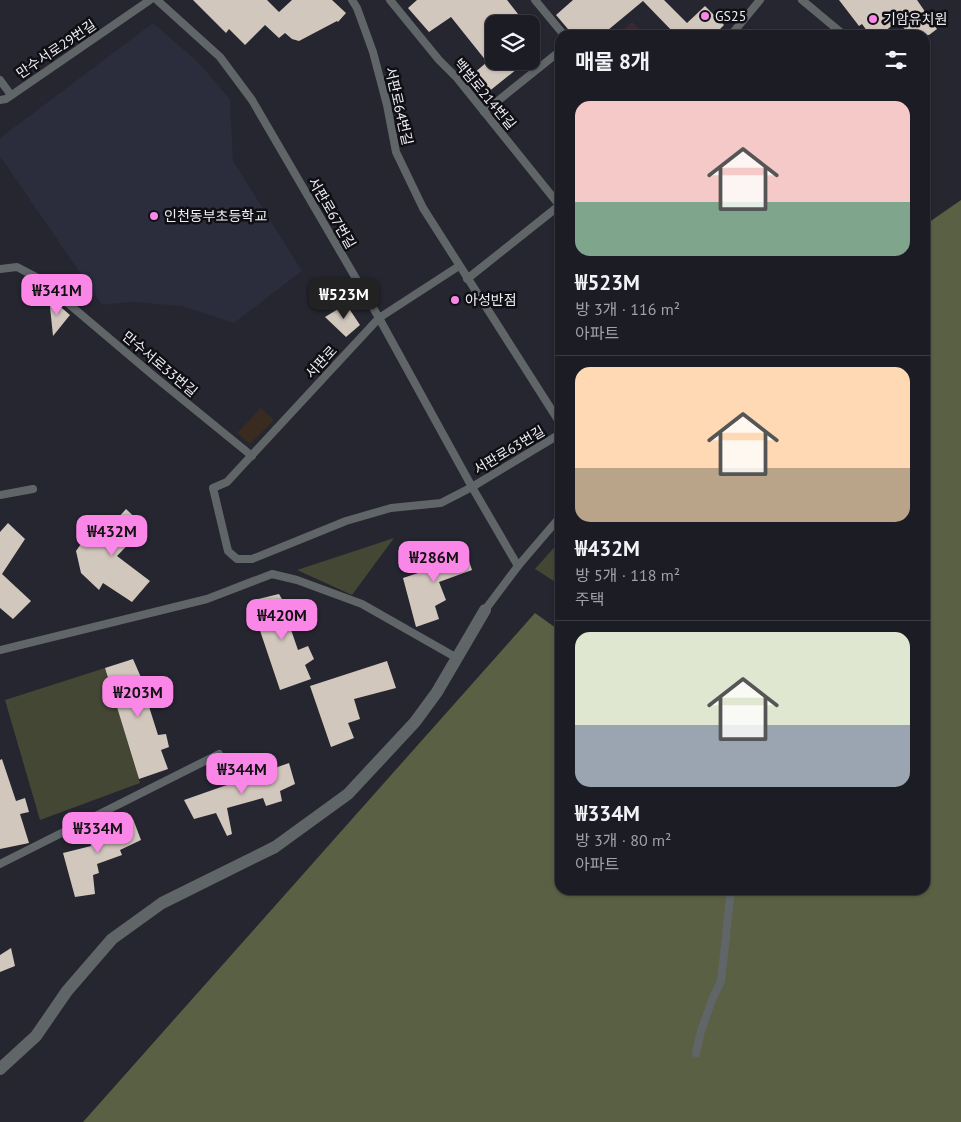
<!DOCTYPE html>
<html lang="ko">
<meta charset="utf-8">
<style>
body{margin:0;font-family:"PT Sans","Noto Sans KR",sans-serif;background:#292931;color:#f1f3f6;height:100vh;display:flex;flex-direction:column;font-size:19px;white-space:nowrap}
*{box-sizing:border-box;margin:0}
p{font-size:16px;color:#a0a1a6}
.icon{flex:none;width:28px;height:28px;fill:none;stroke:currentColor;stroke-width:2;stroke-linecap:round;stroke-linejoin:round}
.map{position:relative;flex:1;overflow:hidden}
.side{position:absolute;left:555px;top:30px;width:375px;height:865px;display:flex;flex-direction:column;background:#1c1c24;border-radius:15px;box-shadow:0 1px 4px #0004,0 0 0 1px #3a3a41}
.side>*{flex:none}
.buttons{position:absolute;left:485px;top:15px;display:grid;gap:10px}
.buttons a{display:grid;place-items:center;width:55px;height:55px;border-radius:10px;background:#1c1c24;box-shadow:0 1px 4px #0004,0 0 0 1px #3a3a41;font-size:25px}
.price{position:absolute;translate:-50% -42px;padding:0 11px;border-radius:10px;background:#fa87e7;color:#111;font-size:16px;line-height:32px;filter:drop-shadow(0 1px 2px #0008)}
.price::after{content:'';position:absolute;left:50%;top:30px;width:15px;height:11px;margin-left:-8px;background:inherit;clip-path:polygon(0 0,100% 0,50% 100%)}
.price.active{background:#222;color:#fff}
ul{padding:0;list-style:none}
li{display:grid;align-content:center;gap:10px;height:265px;padding:0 20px}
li+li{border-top:1px solid #3a3a41}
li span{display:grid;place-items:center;height:155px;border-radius:15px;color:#555}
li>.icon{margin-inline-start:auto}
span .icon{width:90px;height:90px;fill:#fffc;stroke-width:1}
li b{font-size:21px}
h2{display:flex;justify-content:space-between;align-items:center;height:60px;padding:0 20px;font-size:21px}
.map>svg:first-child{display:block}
.commercial{fill:#392b1f}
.built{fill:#2b2c3c}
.medical{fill:#382935}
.green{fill:#434734}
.forest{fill:#5a6044}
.building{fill:#d2c7bd}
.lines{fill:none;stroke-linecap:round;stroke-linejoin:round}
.lane{stroke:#606667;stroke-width:8}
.street{stroke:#606667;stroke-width:12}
.poi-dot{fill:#fa87e7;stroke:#0f0f14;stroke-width:2}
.labels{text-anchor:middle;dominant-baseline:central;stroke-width:5;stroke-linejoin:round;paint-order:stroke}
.poi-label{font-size:14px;fill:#edeef4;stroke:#0f0f14;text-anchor:start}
.street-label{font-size:14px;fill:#edeef4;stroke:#0f0f14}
</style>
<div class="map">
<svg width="961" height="1122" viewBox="0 0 961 1122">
<rect width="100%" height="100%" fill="#252630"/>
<polygon class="commercial" points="261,408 274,420 250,444 237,433"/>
<polygon class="built" points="153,23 200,64 230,99 233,161 302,271 234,323 182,306 131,302 102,305 0,156 0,138"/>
<polygon class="medical" points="632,22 647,35 617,35"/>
<g class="green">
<polygon points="394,538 352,595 297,570"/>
<polygon points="560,541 560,585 535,569"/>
<polygon points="105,668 140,783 40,820 5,700"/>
</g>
<polygon class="forest" points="961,200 961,1122 83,1122 535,613 560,631 560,890 925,890 925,225"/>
<g class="building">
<polygon points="193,0 267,0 279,12 292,0 332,0 346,13 338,22 337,21 299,41 292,39 285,33 279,38 265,25 245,45 229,29 226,33"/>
<polygon points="417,0 507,0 518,14 506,24 494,24 494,61 527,61 487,93 473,74 487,62 451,17 429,32 408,8"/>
<polygon points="573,0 664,0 687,23 705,6 724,25 714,35 674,35 675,34 643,1 602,35 573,35 556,15"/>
<polygon points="839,0 917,0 937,29 929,35 909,35 898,20 881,35 870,35 862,24 859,26"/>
<polygon points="49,297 70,315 53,336"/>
<polygon points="346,304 360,325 346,337 325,317"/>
<polygon points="126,509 145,527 117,556 150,581 132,602 103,583 99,590 81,573 76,551 93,527 101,532 104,525 109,528"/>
<polygon points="8,523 25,539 2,574 31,601 13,619 0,608 0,532"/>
<polygon points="464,546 472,570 439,582 446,600 435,606 439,619 416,627 403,578 421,572 418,562"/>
<polygon points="279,594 286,606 293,604 297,616 288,621 298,650 308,646 314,659 305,665 311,679 280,690 250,601"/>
<polygon points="133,659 143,682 151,677 155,692 145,694 158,735 166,734 169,747 161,750 168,769 139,779 105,668"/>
<polygon points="387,661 396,688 354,699 360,719 348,723 354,738 331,747 310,686"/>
<polygon points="2,759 16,801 25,798 29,812 20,814 29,843 0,849 0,760"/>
<polygon points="289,763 295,784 280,791 282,801 266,806 263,798 227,808 232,834 227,836 216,813 194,819 184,800"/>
<polygon points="133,819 141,840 120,850 122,855 97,864 99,873 93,875 95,894 75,897 63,853 91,846 88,832"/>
<polygon points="11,948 15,966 0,972 0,955"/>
</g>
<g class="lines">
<g class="lane">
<polyline points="157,0 220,57 252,100 379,318 472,487 518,566"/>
<polyline points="352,0 357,8 373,52 387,105 396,152 423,208 560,423"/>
<polyline points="390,0 439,60 457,78 560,206"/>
<polyline points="535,0 564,35"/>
<polyline points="802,0 844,35"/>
<polyline points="731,35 760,0"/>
<polyline points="0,80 11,95"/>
<polyline points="0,100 6,99 150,0"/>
<polyline points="484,112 560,51"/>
<polyline points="459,266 379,318 227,482 213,488 228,551 237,559 252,559 346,521 391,508 441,503 472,487 560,434"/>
<polyline points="0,269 17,267 38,278 155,377 252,456"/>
<polyline points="467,279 560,205"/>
<polyline points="0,495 33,489"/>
<polyline points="485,610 518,566 560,517"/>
<polyline points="0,650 207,599 272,574 297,580 362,604 457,658"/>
<polyline points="0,864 219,754"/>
<polyline points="696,1053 701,1031 712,1000 721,981 731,890"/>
</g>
<polyline class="street" points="0,1069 36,1036 67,991 112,939 162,903 275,847 348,794 415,722 437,692 485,610"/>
</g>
<g class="poi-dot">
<circle cx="705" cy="16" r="5"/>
<circle cx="873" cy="19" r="5"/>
<circle cx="154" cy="216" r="5"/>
<circle cx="455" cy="300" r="5"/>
</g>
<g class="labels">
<g class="poi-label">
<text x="715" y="16">GS25</text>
<text x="883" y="19">기암유치원</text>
<text x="164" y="216">인천동부초등학교</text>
<text x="465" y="300">아성반점</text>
</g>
<g class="street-label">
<text transform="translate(56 49) rotate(-34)">만수서로29번길</text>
<text transform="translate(485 94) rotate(50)">백범로214번길</text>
<text transform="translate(399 106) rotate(77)">서판로64번길</text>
<text transform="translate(332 213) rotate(60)">서판로67번길</text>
<text transform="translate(321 362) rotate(-47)">서판로</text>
<text transform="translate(160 364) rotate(40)">만수서로33번길</text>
<text transform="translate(509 450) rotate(-31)">서판로63번길</text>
</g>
</g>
</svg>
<div class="buttons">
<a><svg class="icon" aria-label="layers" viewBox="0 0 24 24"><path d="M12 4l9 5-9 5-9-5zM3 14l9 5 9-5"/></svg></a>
</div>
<b class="price" style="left:57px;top:316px">₩341M</b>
<b class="price active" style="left:344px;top:320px">₩523M</b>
<b class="price" style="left:112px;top:557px">₩432M</b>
<b class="price" style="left:434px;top:583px">₩286M</b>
<b class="price" style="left:282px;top:641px">₩420M</b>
<b class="price" style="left:138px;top:718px">₩203M</b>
<b class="price" style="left:242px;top:795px">₩344M</b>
<b class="price" style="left:98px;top:854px">₩334M</b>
<section class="side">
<h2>매물 8개<svg class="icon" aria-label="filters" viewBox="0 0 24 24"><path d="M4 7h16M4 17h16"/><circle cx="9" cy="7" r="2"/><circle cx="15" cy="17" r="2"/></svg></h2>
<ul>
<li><span style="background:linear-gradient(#f6c9c9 65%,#7fa58c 0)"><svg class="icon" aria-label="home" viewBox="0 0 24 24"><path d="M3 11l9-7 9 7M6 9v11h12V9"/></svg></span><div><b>₩523M</b><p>방 3개 · 116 m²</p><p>아파트</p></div></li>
<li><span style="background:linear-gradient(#ffd9b3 65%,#b9a48a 0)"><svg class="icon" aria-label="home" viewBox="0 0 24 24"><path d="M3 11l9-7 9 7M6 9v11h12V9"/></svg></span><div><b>₩432M</b><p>방 5개 · 118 m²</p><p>주택</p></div></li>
<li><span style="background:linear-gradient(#dfe7d0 60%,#9aa5b1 0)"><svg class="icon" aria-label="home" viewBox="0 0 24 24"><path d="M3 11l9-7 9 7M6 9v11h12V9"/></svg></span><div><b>₩334M</b><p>방 3개 · 80 m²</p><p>아파트</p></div></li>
</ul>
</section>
</div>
